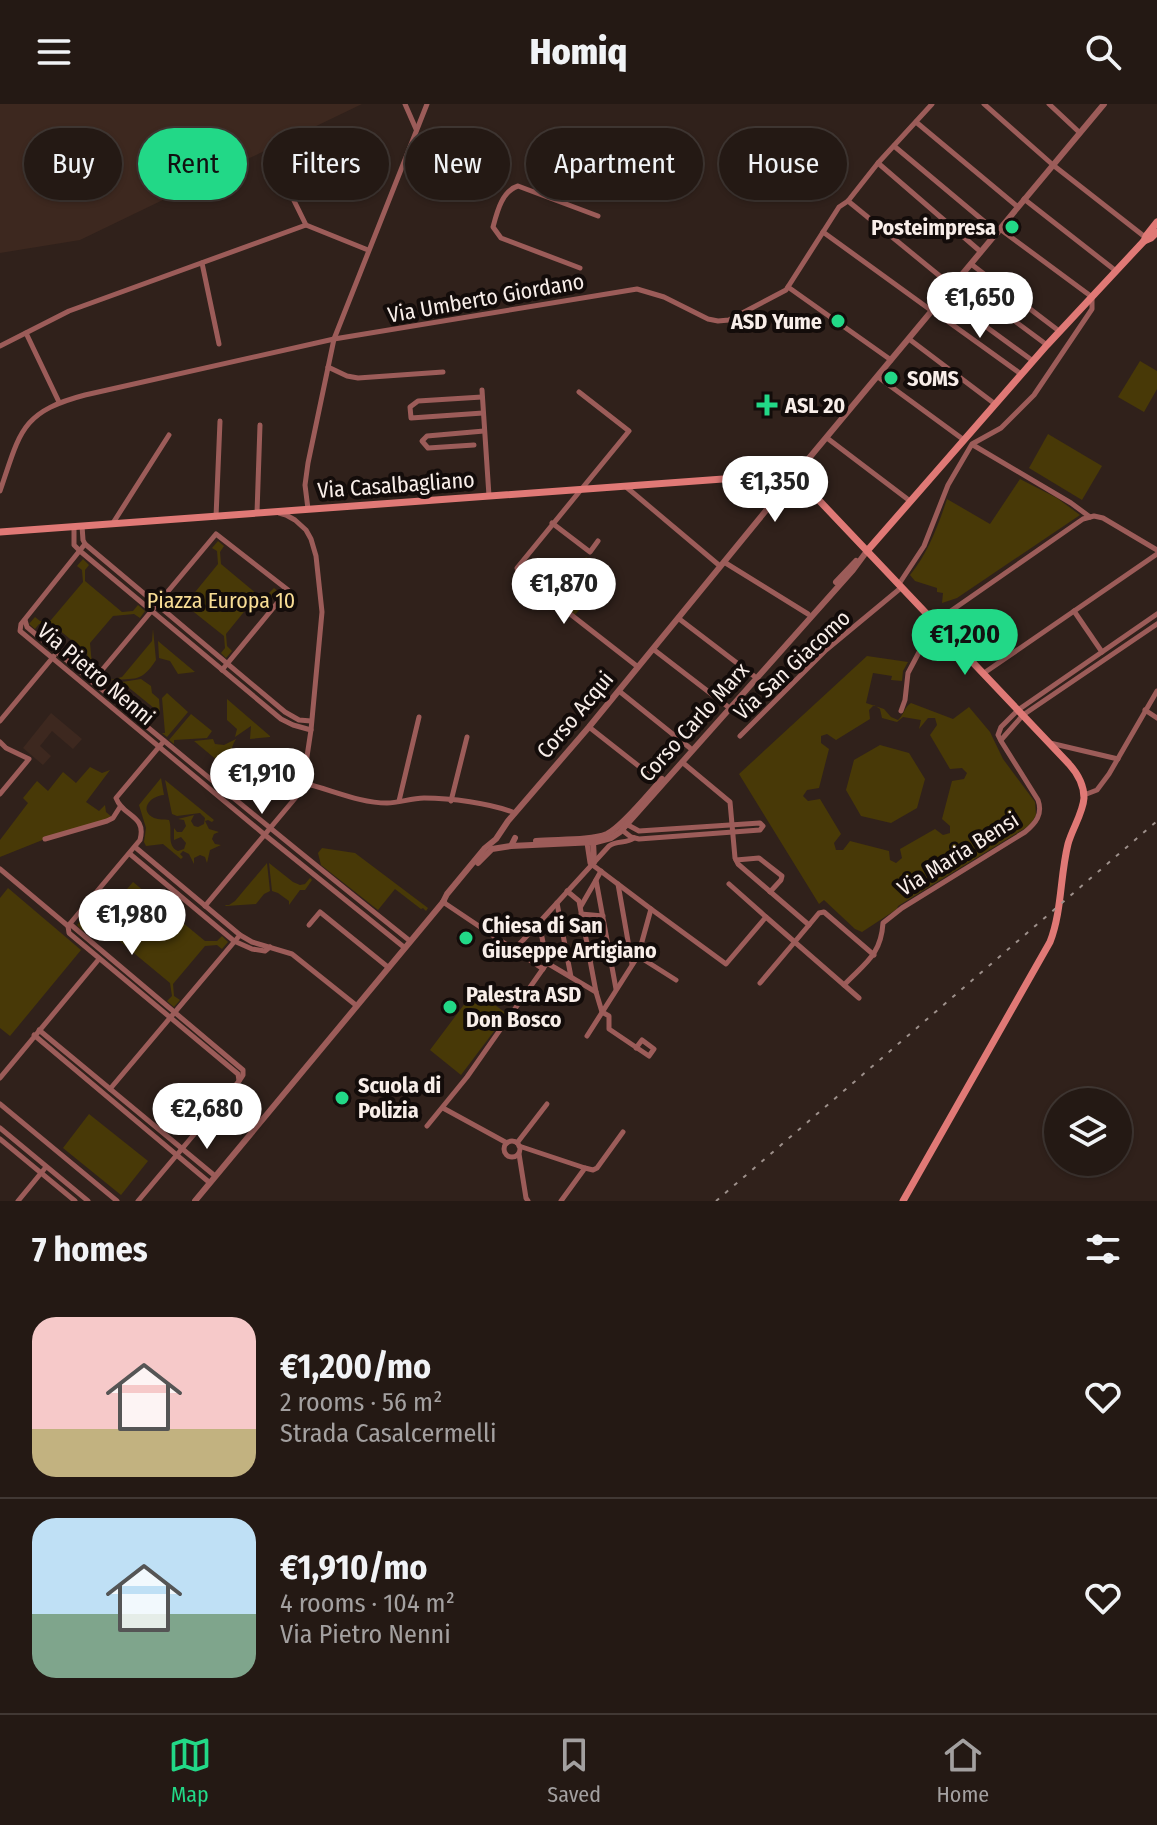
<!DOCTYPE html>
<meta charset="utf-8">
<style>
body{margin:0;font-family:"Fira Sans Condensed",sans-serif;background:#2c221d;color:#f1f3f6;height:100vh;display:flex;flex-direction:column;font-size:30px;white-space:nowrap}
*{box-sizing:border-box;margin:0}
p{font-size:26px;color:#a3a0a0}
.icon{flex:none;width:44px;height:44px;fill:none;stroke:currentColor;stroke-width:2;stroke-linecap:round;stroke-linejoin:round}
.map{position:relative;height:1097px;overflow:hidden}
.side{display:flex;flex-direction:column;background:#241914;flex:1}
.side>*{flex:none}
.guide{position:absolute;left:24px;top:24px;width:1110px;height:72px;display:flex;gap:16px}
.tools{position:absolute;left:1044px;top:984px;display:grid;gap:16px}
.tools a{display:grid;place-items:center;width:88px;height:88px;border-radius:50%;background:#241914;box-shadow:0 2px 6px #0004,0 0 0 2px #413834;font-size:40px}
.price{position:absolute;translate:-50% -68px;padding:0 18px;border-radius:28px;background:#fff;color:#222;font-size:26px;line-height:52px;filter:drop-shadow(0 2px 4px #0008)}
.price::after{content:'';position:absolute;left:50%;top:48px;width:24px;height:18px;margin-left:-12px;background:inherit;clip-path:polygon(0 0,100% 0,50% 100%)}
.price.on{background:#22d887;color:#111}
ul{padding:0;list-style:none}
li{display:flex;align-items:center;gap:24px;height:200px;padding:0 32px}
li+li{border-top:2px solid #413834}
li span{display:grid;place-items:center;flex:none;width:224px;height:160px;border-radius:24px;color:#555}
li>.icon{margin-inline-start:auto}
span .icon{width:96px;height:96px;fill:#fffc;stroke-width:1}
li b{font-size:34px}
h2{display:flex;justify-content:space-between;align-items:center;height:96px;padding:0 32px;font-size:34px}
.tag{padding:0 28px;border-radius:36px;background:#241914;box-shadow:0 2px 6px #0004,0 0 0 2px #413834;font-size:28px;line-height:72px}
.tag.on{background:#22d887;color:#111}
header{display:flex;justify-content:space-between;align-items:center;height:104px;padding:0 32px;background:#241914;font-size:36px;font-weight:800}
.tabs{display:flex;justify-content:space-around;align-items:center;height:112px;border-top:2px solid #413834;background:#241914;font-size:22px;color:#a3a0a0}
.tabs a{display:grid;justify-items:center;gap:4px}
.tabs .on{color:#22d887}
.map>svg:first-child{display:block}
.built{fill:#3d281f}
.green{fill:#483907;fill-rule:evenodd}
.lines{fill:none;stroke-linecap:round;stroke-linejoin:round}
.minor{stroke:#9c5c59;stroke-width:5}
.tertiary{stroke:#9c5c59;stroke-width:6}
.secondary{stroke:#e07976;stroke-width:7}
.rail{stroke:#9d908b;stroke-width:2;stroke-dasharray:4 8;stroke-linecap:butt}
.poi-dot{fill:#22d887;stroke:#130c0a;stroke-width:3}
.labels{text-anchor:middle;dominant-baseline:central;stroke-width:8;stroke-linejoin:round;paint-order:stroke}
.poi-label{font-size:22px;font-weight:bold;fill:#f8eee9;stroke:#130c0a;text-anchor:start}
.street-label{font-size:22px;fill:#f8eee9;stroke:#130c0a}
.park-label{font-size:22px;fill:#f8dd95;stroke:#130c0a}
</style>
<header><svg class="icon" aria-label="menu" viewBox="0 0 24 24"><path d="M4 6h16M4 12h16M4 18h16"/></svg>Homiq<svg class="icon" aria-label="search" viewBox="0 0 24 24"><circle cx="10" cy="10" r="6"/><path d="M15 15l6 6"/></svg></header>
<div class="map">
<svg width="1157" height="1097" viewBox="0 0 1157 1097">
<rect width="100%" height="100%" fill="#30211b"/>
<g class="built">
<polygon points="0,0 362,0 80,136 0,149"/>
<polygon points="51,609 82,635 73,645 52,627 40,642 51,652 43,661 23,644"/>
</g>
<g class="green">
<polygon points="1140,257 1157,267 1157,285 1144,308 1118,293"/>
<polygon points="1048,330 1102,362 1082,396 1029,364"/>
<path d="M 1020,375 L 1057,394 L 1080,411 L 957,494 L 942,499 L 943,489 L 937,488 L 937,484 L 915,477 L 910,471 C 928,449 938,422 947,395 L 990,420 Z"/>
<polygon points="218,437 224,442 220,448 221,460 257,490 269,489 274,484 280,489 275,496 269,492 256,493 226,530 227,542 232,547 226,554 221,549 225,544 224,532 185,501 176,501 171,507 164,501 170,494 176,499 187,498 218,460 217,447 212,444"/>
<polygon points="586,453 608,471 574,512 553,496"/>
<polygon points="83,455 89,461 85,466 85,477 122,508 133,507 138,501 145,507 140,514 134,510 113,512 90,539 92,561 97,565 91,572 85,567 89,562 87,549 52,520 39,520 35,525 29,520 35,513 40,517 51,516 83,478 82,466 77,462"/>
<path d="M 153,525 L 156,556 C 141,579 135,574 110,576 L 122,573 L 152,537 Z"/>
<polygon points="158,537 195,568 178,570 170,557 159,554"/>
<path d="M 867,552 L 908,558 L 903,567 L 902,577 L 891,576 L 892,572 L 873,569 L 866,599 L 884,605 L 891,613 L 898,616 C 904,611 904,603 911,599 L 953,615 L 969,603 L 990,628 L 1003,655 L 1035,698 L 1036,711 L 1032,718 L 1027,723 L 898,802 L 897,805 L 862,828 L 855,825 L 824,796 L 819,800 L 739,670 ZM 874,601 L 880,605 L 882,614 L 897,618 L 903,613 L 921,616 L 919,625 L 928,614 L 935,614 L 937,621 L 930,631 L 950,665 L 962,664 L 967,669 L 964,675 L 952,677 L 942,715 L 950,722 L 950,729 L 943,731 L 935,725 L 900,745 L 902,754 L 896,759 L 890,756 L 889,747 L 850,737 L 843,746 L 836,746 L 834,739 L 841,730 L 820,695 L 808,697 L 803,692 L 807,686 L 819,684 L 829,645 L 821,639 L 821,632 L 827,630 L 836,636 L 870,615 L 869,606 Z"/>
<polygon points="141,575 151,582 152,589 159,595 160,609 122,578"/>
<polygon points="167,589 188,608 167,633 162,629 165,629 162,594"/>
<polygon points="227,595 270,632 270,633 250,635 251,622 235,633 237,625 227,616"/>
<polygon points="191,610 212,627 207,634 174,636 174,640 169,636"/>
<path d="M 213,635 L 215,640 L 224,641 L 236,635 C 227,649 231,663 246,668 L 247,659 L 250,659 L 249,680 L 255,681 L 255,684 L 258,685 L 259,681 L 265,682 L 266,697 L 194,637 Z"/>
<polygon points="880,641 909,649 925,675 917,704 891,719 861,712 846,686 854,656"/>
<polygon points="90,663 102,669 110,666 86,698 99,707 105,701 106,708 113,714 45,735 0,753 0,736 28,699 23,694 37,677 48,687 63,668 76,679"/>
<path d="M 161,674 L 164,691 C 149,692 139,707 154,714 C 159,716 164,715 169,716 C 173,727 166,742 178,747 L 184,745 L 186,739 L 181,733 L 174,736 L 174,724 L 177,728 L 182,728 L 186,722 L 184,716 L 178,715 L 194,711 L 191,717 L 194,722 L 198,723 L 204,720 L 205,714 L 200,709 L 177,712 L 172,710 L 165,676 L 214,716 L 212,718 L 208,716 L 205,717 L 209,725 L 219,728 L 214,730 L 212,735 L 215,740 L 221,741 L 210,746 L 207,759 L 205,753 L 200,751 L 194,754 L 194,760 L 189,750 L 183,747 L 180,750 L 183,753 L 181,755 L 163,740 L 146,742 L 144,738 L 146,724 L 139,701 Z"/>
<polygon points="322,744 355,749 428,804 426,807 423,804 421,805 395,785 378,806 321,761 318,749"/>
<polygon points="267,759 270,787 264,790 256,800 226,802 225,801 229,801 235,797"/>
<polygon points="269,759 293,778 300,781 305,780 310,774 312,776 305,786 300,786 289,801 289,797 278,789 272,787"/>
<polygon points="133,778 205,837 217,837 222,832 228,838 222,845 217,841 205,842 173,880 174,892 180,896 174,903 167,897 172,892 170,879 100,821 88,822 83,827 77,821 104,786 117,797"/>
<polygon points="8,784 81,846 10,932 0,924 0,794"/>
<polygon points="475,886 507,910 461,971 430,946"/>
<polygon points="89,1010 148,1057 121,1091 63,1044"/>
</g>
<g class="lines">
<g class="minor">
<polyline points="405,0 416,25"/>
<polyline points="984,0 1053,61 1145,133"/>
<polyline points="1049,0 1080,29"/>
<polyline points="916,18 1018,103"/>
<polyline points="894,42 998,129"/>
<polyline points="878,59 981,148"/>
<polyline points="276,60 306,121"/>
<polyline points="1024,95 1116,167"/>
<polyline points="848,97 952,182"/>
<polyline points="823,128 932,207"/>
<polyline points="202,159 219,240"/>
<polyline points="971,160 1059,227"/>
<path d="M 580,164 L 501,134 L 493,123 C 497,108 502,87 518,82 L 598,112"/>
<polyline points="958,175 1047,241"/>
<polyline points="788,183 891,256"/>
<polyline points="944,192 1033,257"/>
<polyline points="932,206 1021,270"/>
<polyline points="26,229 59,298"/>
<polyline points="909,235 995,300"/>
<polyline points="0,242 69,207 306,121 368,146"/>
<polyline points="328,263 347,272 358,274 443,268"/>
<polyline points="878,273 964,336"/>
<polyline points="482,286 489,392"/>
<polyline points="579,288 629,327 517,464 519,470 638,563"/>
<polyline points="482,293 418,297 410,303 411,314 483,309"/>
<polyline points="827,334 910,397"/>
<polyline points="474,341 428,344 422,337 427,332 484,327"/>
<polyline points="973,341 1071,399 1090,413"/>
<polyline points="625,382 720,462"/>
<path d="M 0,387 C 20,329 20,308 85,291 L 334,235 L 637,185 L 664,193 L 708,215 L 718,217 L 729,216 L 786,186 L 839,103 L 848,97 L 878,59 L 932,0"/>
<polyline points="308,405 305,381 308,359 334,235 427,0"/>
<polyline points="257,409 260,321"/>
<polyline points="216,413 220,317"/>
<polyline points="113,419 169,331"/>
<polyline points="552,419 590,448 598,437"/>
<polyline points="82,422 83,436 85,440 285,608 299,616 311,617"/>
<polyline points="74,423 74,441 80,447 281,615 293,621 311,626"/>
<polyline points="85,440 21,520 20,527 265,731 405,844"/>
<polyline points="724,458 808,510"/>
<polyline points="899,480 924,442 948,381 972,340 1001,324 1034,291 1092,205 1092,193 1000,125"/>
<polyline points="1074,507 1102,548"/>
<polyline points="678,514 754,572"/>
<path d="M 25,516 L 27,523 C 154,629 281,734 410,837"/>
<polyline points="653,545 727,602"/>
<polyline points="984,569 1157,450"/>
<polyline points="92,578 216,430 288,486 222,566"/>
<polyline points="619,587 690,644"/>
<polyline points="1145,606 1157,614"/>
<polyline points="901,607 905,596 908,569 935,518 1083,415 1094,412 1103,414 1157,446"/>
<polyline points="0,617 54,552"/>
<polyline points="589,623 659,678"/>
<polyline points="740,632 826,546 902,483"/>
<polyline points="1001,636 1023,611 1157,520"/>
<path d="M 164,637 L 116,694 C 123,713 147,711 140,736 L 68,822 L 69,829 L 238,970 L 239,977"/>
<polyline points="0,638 6,644 29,655 0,690"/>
<polyline points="1050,639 1118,655"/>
<polyline points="682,658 730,698 735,754 738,760 809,821 819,809 824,808 874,851"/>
<path d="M 303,679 C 330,685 359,699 387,699 C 399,699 411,694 424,694 C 450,694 490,699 515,709"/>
<polyline points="1084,691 1097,686 1109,670 1157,587"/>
<polyline points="399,697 419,613"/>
<polyline points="451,697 467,633"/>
<polyline points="622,726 631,733 639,735 760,726 763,722 760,719 639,727 628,721"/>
<polyline points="45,735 107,717 113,714 120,703"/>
<polyline points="135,743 240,831 252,838 292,850 357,902"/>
<polyline points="130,750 234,837 252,845 265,847 270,843"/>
<polyline points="736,756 759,754 782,772 781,776 770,788"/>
<polyline points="0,765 68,822"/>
<polyline points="601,767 596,776 616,885"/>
<polyline points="618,780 632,860"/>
<polyline points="729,780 766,813"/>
<polyline points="567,787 579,797 596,888 602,908 609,912 609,925 649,952 654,945 642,936 636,944"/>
<polyline points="443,798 543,865"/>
<polyline points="557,799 571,873"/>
<polyline points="205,802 297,692 303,679 311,626 322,508 316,452 311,435 306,426 295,416 286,411 279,409"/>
<polyline points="581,802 596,776"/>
<polyline points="651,805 726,860 766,813 859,894"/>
<polyline points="581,810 603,812"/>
<polyline points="539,818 547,859"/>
<polyline points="70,820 243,966 243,971 239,977 138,1097"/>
<polyline points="309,821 320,808 389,864"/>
<path d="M 514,846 L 609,742 C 617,736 626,740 634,734"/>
<polyline points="638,852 676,876"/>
<polyline points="547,859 596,888"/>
<polyline points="760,879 809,821"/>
<path d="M 844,881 C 865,859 881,851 883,819 L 902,804 L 1025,728 C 1036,719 1043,710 1038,696 L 1001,637 L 998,631 L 1001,623 L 1018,606 L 1157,510"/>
<polyline points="39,926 215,1072"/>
<polyline points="34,931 210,1079"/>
<polyline points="587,932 638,852 651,805 590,759 587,739"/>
<polyline points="0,974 99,855"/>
<polyline points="110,985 240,831"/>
<polyline points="0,1000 117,1097"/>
<polyline points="443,1004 507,1039"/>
<polyline points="427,1022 467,973 547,859"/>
<polyline points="0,1024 88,1097"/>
<polyline points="0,1035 75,1097"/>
<circle cx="512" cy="1045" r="8"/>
<polyline points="517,1039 547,1000"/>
<polyline points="519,1042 585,1064 561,1097"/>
<polyline points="519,1050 526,1094 528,1097"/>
<polyline points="585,1064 593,1066 597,1064 623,1028"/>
<polyline points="18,1097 46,1063"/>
</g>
<g class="tertiary">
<polyline points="836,478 856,457"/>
<path d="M 536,737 C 556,735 590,737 607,730 C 623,722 649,689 662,675"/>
<polyline points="593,738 594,758"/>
<polyline points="511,742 596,738 611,734 620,728 853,466 867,447"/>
<polyline points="478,759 492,745 511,742 515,734"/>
<polyline points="443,798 447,790 485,744 496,735 508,717 589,623 795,371 1104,0"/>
<polyline points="195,1097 444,797"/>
</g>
<g class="secondary">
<polyline points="1144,137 1151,134 1157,128"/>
<path d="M 0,428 L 790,370 L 795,371 L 1069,660 C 1078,670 1084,680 1084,694 C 1083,709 1072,725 1068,740 C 1060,772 1062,807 1050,838 L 903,1097"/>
<polyline points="867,447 1047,241 1144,137 1146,132 1157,118"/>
</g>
<polyline class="rail" points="716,1097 1157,717"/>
</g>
<g class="poi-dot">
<circle cx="1012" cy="123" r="8"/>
<circle cx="838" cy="217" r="8"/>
<circle cx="891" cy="274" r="8"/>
<path d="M763 289h8v8h8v8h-8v8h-8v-8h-8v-8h8z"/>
<circle cx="466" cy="834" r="8"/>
<circle cx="450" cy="903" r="8"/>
<circle cx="342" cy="994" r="8"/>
</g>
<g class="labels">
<g class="poi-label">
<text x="996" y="123" text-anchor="end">Posteimpresa</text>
<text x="822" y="217" text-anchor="end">ASD Yume</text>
<text x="907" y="274">SOMS</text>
<text x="785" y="301">ASL 20</text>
<text x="482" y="821">Chiesa di San<tspan x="482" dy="25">Giuseppe Artigiano</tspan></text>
<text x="466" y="890">Palestra ASD<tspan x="466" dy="25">Don Bosco</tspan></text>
<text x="358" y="981">Scuola di<tspan x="358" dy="25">Polizia</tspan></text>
</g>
<g class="street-label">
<text transform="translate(486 194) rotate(-10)">Via Umberto Giordano</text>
<text transform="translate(396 381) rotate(-4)">Via Casalbagliano</text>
<text transform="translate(792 561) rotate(-43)">Via San Giacomo</text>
<text transform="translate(96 570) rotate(40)">Via Pietro Nenni</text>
<text transform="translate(575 611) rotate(-50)">Corso Acqui</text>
<text transform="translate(694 618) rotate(-48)">Corso Carlo Marx</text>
<text transform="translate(958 750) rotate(-32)">Via Maria Bensi</text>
</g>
<g class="park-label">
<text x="221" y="496">Piazza Europa 10</text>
</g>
</g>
</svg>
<div class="tools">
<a><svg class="icon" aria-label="layers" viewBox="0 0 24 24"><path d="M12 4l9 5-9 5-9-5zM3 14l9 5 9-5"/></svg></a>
</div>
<b class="price" style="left:980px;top:236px">€1,650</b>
<b class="price" style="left:775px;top:420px">€1,350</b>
<b class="price" style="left:564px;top:522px">€1,870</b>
<b class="price on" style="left:965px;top:573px">€1,200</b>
<b class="price" style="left:262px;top:712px">€1,910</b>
<b class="price" style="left:132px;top:853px">€1,980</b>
<b class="price" style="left:207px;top:1047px">€2,680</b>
<div class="guide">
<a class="tag">Buy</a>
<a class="tag on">Rent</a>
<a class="tag">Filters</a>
<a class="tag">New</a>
<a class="tag">Apartment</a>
<a class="tag">House</a>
</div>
</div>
<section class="side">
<h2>7 homes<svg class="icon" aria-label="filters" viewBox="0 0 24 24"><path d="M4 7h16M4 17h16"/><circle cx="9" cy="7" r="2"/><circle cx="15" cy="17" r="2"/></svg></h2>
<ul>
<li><span style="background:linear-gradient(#f6c9c9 70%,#c2b280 0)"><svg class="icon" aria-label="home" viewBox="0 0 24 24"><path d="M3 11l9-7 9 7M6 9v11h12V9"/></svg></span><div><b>€1,200/mo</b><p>2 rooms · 56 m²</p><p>Strada Casalcermelli</p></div><svg class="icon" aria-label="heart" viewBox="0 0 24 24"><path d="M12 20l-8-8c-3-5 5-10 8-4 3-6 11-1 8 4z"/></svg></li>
<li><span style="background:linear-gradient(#bfe0f5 60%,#7fa58c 0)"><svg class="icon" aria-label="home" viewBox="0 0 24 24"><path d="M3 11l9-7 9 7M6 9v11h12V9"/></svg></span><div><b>€1,910/mo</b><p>4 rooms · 104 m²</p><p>Via Pietro Nenni</p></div><svg class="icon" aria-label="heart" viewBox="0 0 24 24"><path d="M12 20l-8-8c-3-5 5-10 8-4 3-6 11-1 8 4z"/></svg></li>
</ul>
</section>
<nav class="tabs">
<a class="on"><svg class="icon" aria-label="map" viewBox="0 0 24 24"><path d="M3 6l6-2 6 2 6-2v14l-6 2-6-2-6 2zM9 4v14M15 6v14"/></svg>Map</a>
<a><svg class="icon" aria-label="saved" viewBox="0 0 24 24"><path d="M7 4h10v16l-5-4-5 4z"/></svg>Saved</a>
<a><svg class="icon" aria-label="home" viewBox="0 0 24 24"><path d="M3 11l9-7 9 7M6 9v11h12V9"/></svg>Home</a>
</nav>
